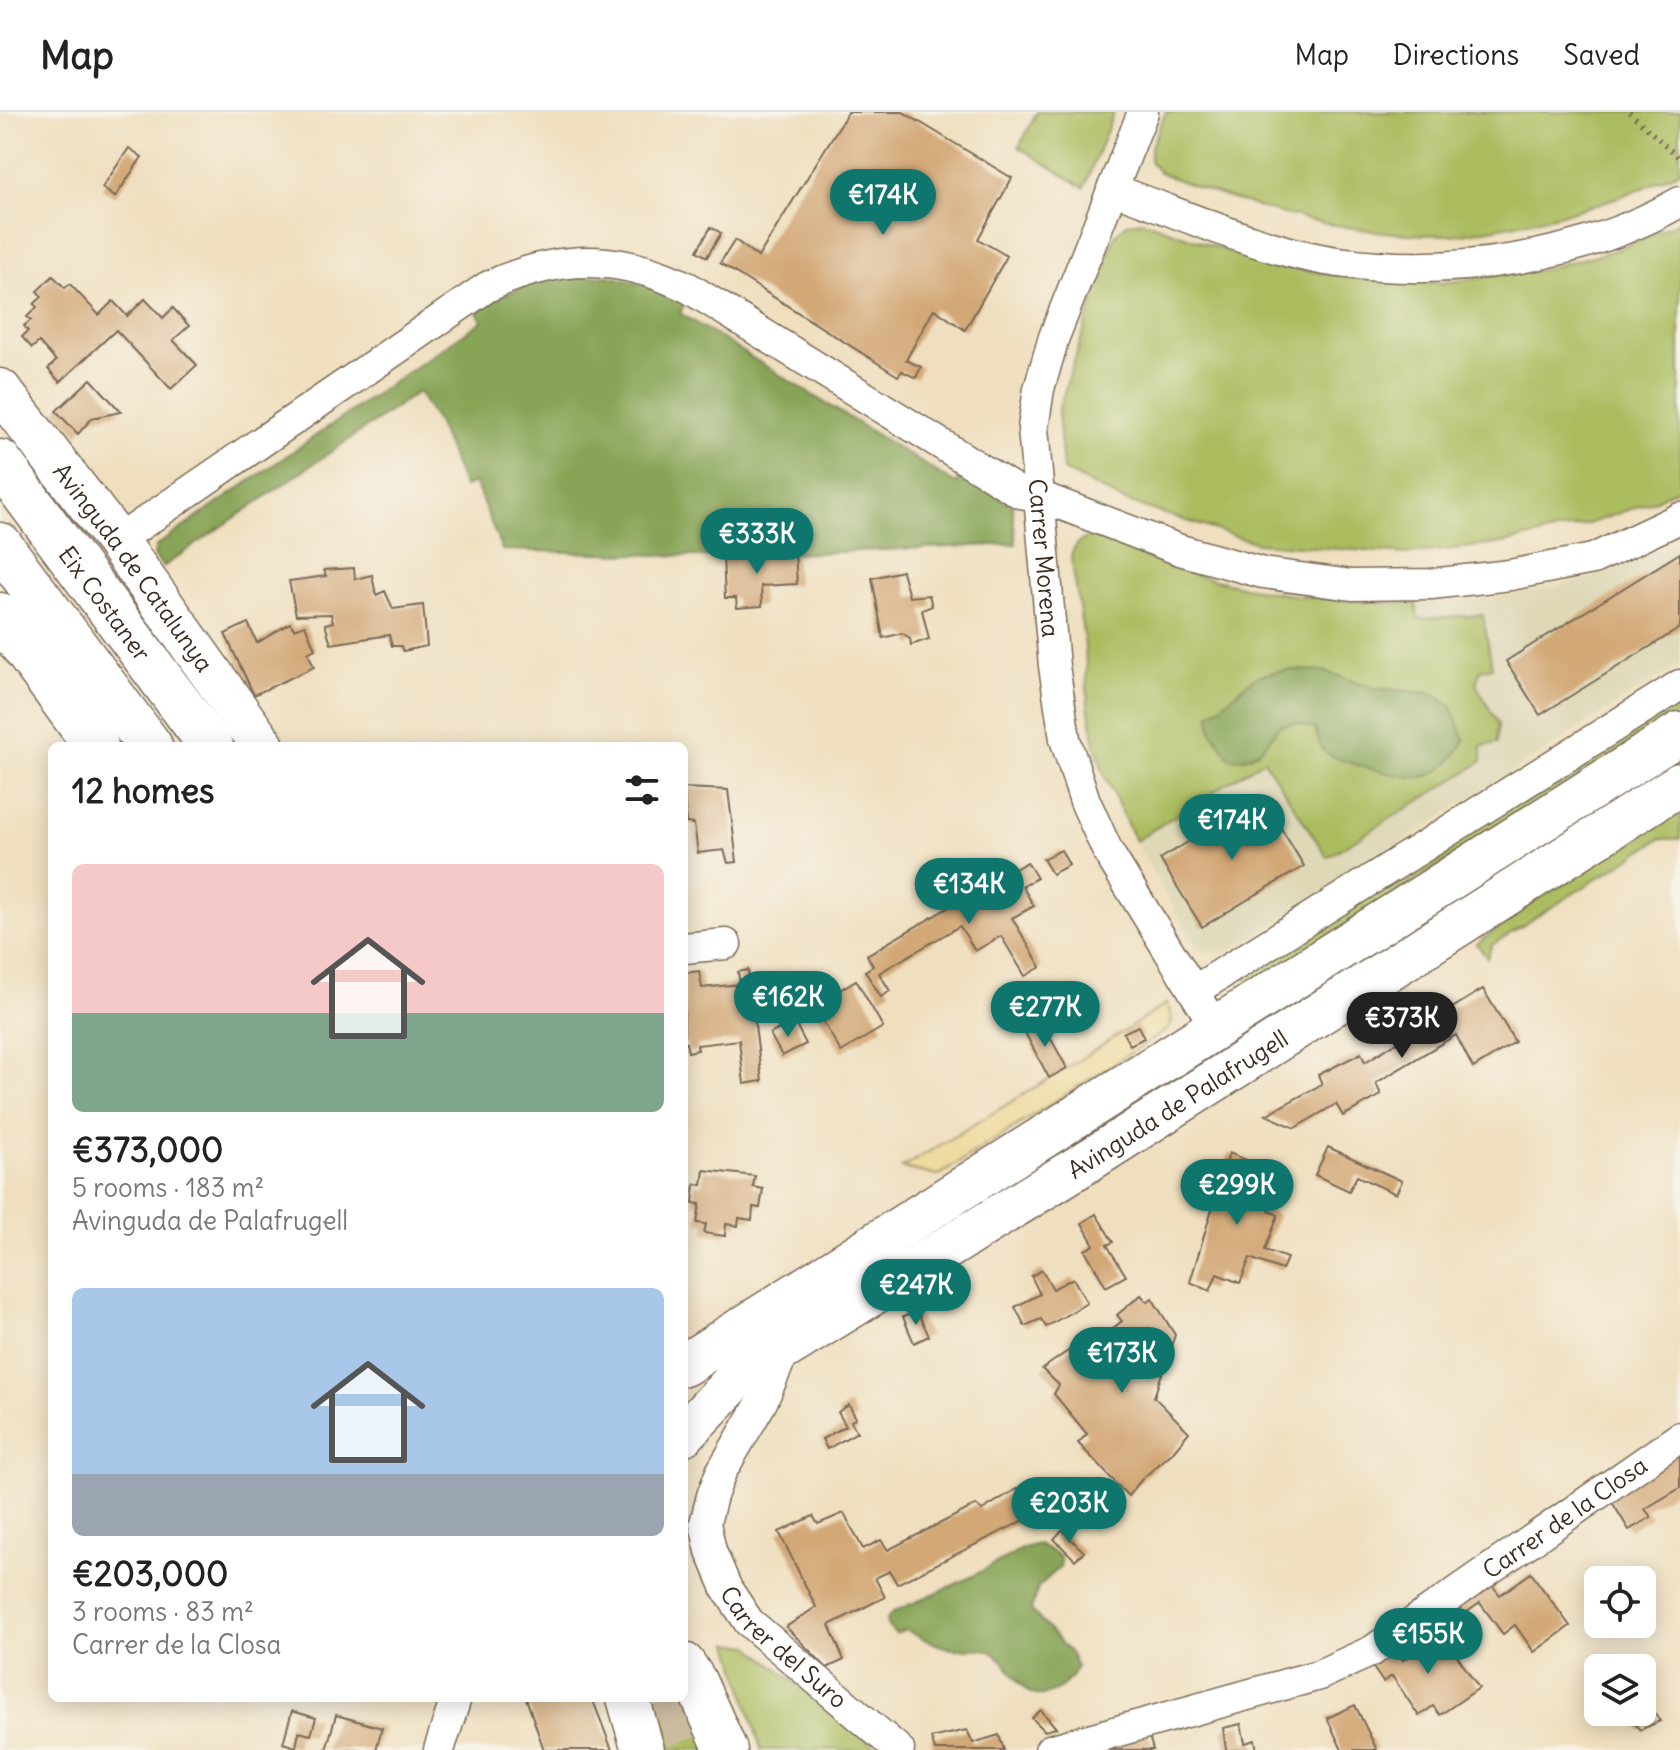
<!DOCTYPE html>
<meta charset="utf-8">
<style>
body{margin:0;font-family:Delius,sans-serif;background:#f2f2f2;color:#222;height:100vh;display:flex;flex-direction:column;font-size:30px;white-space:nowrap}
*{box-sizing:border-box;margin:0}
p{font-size:26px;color:#767676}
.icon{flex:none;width:44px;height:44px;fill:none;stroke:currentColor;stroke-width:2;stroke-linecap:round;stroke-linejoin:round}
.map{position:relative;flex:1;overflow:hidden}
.drawer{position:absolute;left:48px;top:630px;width:640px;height:960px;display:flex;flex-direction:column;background:#fff;border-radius:12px;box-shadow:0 4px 20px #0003}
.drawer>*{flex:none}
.buttons{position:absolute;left:1584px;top:1454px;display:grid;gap:16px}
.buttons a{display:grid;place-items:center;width:72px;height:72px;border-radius:12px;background:#fff;box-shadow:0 4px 20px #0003;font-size:40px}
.price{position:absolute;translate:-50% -68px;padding:0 18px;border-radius:28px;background:#0f766e;color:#fff;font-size:26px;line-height:52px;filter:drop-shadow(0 2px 4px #0008)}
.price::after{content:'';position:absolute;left:50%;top:48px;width:24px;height:18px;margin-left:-12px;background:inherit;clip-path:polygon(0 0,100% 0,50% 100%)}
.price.on{background:#222;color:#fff}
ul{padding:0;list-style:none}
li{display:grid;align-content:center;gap:16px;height:424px;padding:0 24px}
li span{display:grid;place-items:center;height:248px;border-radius:12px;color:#555}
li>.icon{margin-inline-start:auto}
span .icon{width:144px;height:144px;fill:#fffc;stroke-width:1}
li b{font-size:34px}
h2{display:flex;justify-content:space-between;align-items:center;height:96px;padding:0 24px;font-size:34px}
header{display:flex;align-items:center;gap:48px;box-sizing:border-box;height:112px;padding:0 40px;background:#fff;border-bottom:2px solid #e0e0e0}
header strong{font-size:38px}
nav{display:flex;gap:44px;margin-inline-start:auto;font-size:28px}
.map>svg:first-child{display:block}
.built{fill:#ded8b7}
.green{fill:#abbc5f;stroke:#73733e;stroke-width:2}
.forest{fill:#88a456;stroke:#62673a;stroke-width:2}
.sand{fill:#eeda9e;stroke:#94825e;stroke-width:2}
.building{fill:#d3a877}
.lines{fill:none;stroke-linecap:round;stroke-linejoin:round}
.highway-tunnel{stroke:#cbbb9f;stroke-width:44;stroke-dasharray:44 22;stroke-linecap:butt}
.street-casing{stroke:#7a6956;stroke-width:33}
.secondary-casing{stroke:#7a6956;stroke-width:45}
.highway-casing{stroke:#7a6956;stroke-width:47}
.path{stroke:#7a6956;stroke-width:5;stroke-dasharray:2 6;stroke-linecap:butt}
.street{stroke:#fff;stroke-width:30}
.secondary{stroke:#fff;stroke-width:42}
.highway{stroke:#fff;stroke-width:44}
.labels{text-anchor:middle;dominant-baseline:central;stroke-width:7;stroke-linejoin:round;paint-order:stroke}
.street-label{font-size:24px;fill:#3b2a1e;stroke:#f7f3e8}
</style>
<header>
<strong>Map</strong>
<nav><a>Map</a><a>Directions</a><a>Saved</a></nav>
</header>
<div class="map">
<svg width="1680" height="1638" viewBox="0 0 1680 1638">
<rect width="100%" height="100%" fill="#f7f3e8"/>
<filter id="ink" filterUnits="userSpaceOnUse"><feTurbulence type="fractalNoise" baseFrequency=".0125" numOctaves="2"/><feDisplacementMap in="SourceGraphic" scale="16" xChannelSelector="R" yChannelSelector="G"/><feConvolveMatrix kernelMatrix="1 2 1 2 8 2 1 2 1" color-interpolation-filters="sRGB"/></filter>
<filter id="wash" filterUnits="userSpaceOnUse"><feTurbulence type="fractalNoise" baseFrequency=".006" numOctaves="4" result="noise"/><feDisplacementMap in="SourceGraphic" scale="32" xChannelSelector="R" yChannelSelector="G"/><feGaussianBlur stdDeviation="1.8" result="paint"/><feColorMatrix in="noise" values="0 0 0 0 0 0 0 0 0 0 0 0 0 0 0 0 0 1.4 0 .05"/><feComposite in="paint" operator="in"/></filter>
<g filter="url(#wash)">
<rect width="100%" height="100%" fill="#efdfbf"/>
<polygon class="built" points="1680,429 1680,552 1247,829 1220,842 1203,839 1193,829 1135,729 1264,648 1327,744 1482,649 1482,634 1498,612 1476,572 1480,558 1418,507 1416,491 1490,487 1563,473 1606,460"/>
<g class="green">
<polygon points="1037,0 1114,0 1084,76 1019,35"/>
<path d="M 1166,0 L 1680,0 L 1680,59 C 1625,87 1566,103 1506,114 C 1488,117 1469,122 1451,123 C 1352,125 1252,98 1160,61 L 1150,50 L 1150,37 Z"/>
<polygon points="1143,109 1265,153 1357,166 1442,171 1543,157 1616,138 1680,109 1680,375 1656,388 1588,412 1504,431 1409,442 1257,431 1124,389 1063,358 1058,299 1115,123 1128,111"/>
<path d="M 1093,425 C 1127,438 1161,453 1197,463 C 1269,484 1342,491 1416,491 L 1418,507 L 1483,503 L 1492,555 L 1480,558 L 1476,572 L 1498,612 L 1497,631 L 1482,634 L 1482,649 L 1468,659 L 1327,745 L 1264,648 L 1135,729 L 1103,660 L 1095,631 L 1088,594 L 1085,534 L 1071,444 C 1075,432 1080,427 1093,425 Z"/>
<polygon points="1680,584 1680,601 1253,871 1246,868 1244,861"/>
<polygon points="1680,697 1680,727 1660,727 1492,833 1487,846 1477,832 1533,790"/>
<polygon points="730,1531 750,1534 879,1638 761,1638"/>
<polygon points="649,1586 684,1586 713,1638 658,1638"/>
</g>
<g class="forest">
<polygon points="610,164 660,177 685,191 680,201 956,372 963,362 1012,393 1016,432 723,445 502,438 475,371 464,375 438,312 418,280 163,455 154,444 156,434 482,209 477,200 498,185 552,165"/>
<path d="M 1287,558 L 1324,559 L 1373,576 L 1432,581 L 1451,594 L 1465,629 C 1455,645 1443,661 1423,665 C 1407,668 1338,650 1325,640 C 1320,635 1317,625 1315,617 L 1295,611 L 1279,614 C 1266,633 1254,650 1230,646 L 1212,619 L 1210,602 C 1225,593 1244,571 1256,565 C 1265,561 1277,560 1287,558 Z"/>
<path d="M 1038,1432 L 1060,1444 L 1060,1455 L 1038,1475 L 1031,1498 L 1070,1541 L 1077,1554 C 1072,1565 1068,1570 1058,1577 C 1021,1601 1015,1550 990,1539 C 978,1534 965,1538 953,1537 C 936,1534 920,1525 906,1518 L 896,1522 L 888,1515 L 886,1508 L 893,1500 L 969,1466 L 1023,1436 Z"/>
</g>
<path class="sand" d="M 1166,892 C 1171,902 1175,908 1167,918 L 938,1064 L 902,1056 L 1067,956 Z"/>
<g id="blocks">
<g class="building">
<polygon points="848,0 903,0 1012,66 978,127 1007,144 965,218 934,197 906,248 921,255 916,266 902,259 898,264 720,151 735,128 758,145"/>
<polygon points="129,36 142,45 115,85 102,76"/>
<polygon points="711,115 721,121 707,145 697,139"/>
<polygon points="53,164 65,176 70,172 99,203 113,189 127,204 145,187 163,206 173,196 189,214 173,228 197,253 171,277 116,218 60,270 48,257 56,249 39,230 32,236 22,225 28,219 24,214 31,208 27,205 37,195 34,192 42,185 37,179"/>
<polygon points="91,267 121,300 92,306 78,322 56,299"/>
<polygon points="795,441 797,472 761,474 762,494 737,496 736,486 725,486 723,445"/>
<polygon points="1680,441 1680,516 1540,603 1506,549"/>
<polygon points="354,456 355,467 372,463 376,483 385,479 393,497 423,493 427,534 403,539 401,534 392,534 389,523 331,532 325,512 333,510 331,502 296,503 289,469 326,464 324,458"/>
<polygon points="902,459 909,485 929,483 932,494 922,498 929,527 911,533 910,526 902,521 883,526 872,466"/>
<polygon points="248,511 257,531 290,511 294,517 305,513 315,537 308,541 314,555 254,583 225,522"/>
<polygon points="684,676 728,678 737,750 728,751 724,738 698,741 694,712 686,711"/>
<polygon points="1262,685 1304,754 1202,815 1160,747"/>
<polygon points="1061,738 1069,753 1052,762 1043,747"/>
<polygon points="1027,750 1037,766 1022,774 1034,794 1012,806 1041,855 1025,864 1001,824 975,839 960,814 879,861 890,879 881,885 865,859 873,854 867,843"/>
<polygon points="748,858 762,969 744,972 739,928 697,933 698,938 688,940 686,931 684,931 684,861 699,859 702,876 740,872 738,860"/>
<polygon points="856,868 883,915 841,940 814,894"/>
<polygon points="1483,877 1515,930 1473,956 1456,923 1376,971 1381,983 1343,1004 1336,992 1295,1016 1266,1003 1322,972 1318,963 1361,941 1365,950"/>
<polygon points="1040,907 1067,956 1049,966 1023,917"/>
<polygon points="794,909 806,932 782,944 770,922"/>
<polygon points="1138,914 1144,926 1130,933 1123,921"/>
<polygon points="1328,1035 1402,1069 1396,1082 1357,1064 1349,1079 1315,1063"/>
<polygon points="1229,1041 1249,1049 1245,1060 1279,1073 1269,1099 1278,1103 1265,1138 1287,1146 1282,1158 1250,1146 1240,1171 1217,1162 1210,1179 1190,1170"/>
<polygon points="704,1058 755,1064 753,1075 763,1077 760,1096 753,1095 752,1108 739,1106 738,1114 726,1112 725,1124 704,1121 706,1112 697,1111 700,1092 693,1091 695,1072 702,1073"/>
<polygon points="1096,1102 1113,1130 1107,1133 1126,1164 1106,1175 1085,1138 1094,1133 1082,1111"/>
<polygon points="1042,1158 1053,1177 1073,1166 1087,1191 1046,1215 1041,1207 1025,1214 1015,1195 1040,1182 1031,1164"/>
<polygon points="1141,1183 1147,1190 1152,1186 1175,1223 1154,1285 1189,1320 1172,1341 1143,1366 1128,1384 1078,1331 1087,1322 1054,1282 1059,1273 1042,1257 1078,1232 1084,1239 1122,1209 1117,1203"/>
<polygon points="917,1199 929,1224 914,1231 903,1205"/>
<polygon points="849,1293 856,1306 851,1309 857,1320 827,1337 822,1327 846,1314 838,1300"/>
<polygon points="1680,1337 1680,1376 1645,1397 1651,1405 1629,1418 1609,1385"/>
<polygon points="1023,1373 1038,1401 897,1472 890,1459 875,1466 885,1485 829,1513 844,1548 827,1556 786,1515 816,1495 779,1420 813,1404 818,1412 844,1401 863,1437 881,1428 888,1438 976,1393 982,1398"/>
<polygon points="1062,1418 1084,1440 1075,1448 1054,1427"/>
<polygon points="1531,1461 1570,1514 1534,1540 1515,1513 1503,1522 1480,1491 1463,1503 1458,1497 1492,1473 1500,1483"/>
<polygon points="1442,1522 1479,1576 1440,1603 1433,1594 1419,1604 1392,1564 1383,1570 1370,1551 1394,1534 1403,1548"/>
<polygon points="526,1586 592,1586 612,1638 544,1638"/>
<polygon points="1642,1586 1660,1609 1640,1618 1624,1600 1642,1600"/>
<polygon points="1355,1593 1377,1638 1342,1638 1327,1606"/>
<polygon points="1041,1598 1056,1616 1045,1619 1032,1606"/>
<polygon points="292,1599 316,1606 311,1623 299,1620 296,1635 283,1631"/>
<polygon points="336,1603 382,1616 376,1638 326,1638"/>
<polygon points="1241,1612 1245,1631 1255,1628 1257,1638 1226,1638 1223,1616"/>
<polygon points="967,1618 973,1631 999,1623 1004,1638 935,1638 931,1626"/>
<polygon points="1148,1620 1153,1638 1093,1638"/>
</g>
</g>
</g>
<g filter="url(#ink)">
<use href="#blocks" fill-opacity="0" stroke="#7a6956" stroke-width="2"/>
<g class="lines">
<polyline class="highway-tunnel" points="674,1586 692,1638"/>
<g class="street-casing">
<g id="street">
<path id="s1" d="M 1143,0 L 1054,225 L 1039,277 L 1033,316 L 1054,554 L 1065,627 L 1085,689 L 1108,740 L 1217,917"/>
<path d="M 1112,77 C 1183,102 1265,140 1338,150 C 1452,165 1580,147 1680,90"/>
<path d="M 117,429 L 487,175 C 558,142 618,141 689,176 L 1020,381 L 1039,384 L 1180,438 L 1263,461 L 1352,473 L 1431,472 L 1510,463 L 1593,447 L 1680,406"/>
<polyline points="684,836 726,832"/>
<polyline points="1194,879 1680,573"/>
<path id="s2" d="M 785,1237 L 762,1290 L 721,1360 L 712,1384 L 705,1411 L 711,1439 L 727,1477 L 749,1510 L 899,1638"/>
<polyline points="439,1638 456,1586"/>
<path id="s3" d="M 1050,1638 L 1319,1563 L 1372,1539 L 1680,1325"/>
</g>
</g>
<g class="secondary-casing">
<g id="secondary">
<path id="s4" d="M 0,278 L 117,429 L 263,634"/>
<polyline points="684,1253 1680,621"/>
<path id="s5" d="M 684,1322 L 738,1265 L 1096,1044 L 1680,672"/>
<polyline points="684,1552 695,1569 726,1638"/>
<polyline points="628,1586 643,1638"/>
</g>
</g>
<g class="highway-casing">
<g id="highway">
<path id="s6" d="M 0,350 L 211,634"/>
<polyline points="0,433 150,634"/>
<polyline points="0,503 96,634"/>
</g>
</g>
<polyline class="path" points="1629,0 1680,47"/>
<use href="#street" class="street"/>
<use href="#secondary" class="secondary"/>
<use href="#highway" class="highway"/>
</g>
</g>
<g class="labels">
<g class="street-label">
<text stroke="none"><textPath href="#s1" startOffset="466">Carrer Morena</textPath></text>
<text stroke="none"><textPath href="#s4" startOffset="222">Avinguda de Catalunya</textPath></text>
<text stroke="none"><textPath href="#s6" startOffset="176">Eix Costaner</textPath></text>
<text stroke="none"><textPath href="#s5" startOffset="596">Avinguda de Palafrugell</textPath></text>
<text stroke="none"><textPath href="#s3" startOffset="572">Carrer de la Closa</textPath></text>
<text stroke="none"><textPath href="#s2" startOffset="344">Carrer del Suro</textPath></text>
</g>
</g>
</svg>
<div class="buttons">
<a><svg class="icon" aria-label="locate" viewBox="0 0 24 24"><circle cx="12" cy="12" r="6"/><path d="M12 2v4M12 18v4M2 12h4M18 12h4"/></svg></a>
<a><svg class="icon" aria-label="layers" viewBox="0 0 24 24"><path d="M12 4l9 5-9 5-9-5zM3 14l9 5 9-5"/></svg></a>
</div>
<b class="price" style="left:883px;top:125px">€174K</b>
<b class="price" style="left:757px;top:464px">€333K</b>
<b class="price" style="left:1232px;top:750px">€174K</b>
<b class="price" style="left:969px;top:814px">€134K</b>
<b class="price" style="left:788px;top:927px">€162K</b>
<b class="price" style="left:1045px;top:937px">€277K</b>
<b class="price on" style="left:1402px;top:948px">€373K</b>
<b class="price" style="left:1237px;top:1115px">€299K</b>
<b class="price" style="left:916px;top:1215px">€247K</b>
<b class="price" style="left:1122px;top:1283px">€173K</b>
<b class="price" style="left:1069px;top:1433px">€203K</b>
<b class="price" style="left:1428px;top:1564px">€155K</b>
<section class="drawer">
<h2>12 homes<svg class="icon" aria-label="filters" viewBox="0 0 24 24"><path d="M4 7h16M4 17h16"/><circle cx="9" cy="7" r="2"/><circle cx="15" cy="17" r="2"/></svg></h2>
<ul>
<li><span style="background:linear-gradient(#f6c9c9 60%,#7fa58c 0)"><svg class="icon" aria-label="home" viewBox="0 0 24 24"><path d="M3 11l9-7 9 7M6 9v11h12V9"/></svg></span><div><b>€373,000</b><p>5 rooms · 183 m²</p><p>Avinguda de Palafrugell</p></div></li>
<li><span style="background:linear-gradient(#a9c7e8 75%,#9aa5b1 0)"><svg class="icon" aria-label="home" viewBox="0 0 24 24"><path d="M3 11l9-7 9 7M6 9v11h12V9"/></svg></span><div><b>€203,000</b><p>3 rooms · 83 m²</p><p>Carrer de la Closa</p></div></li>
</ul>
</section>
</div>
